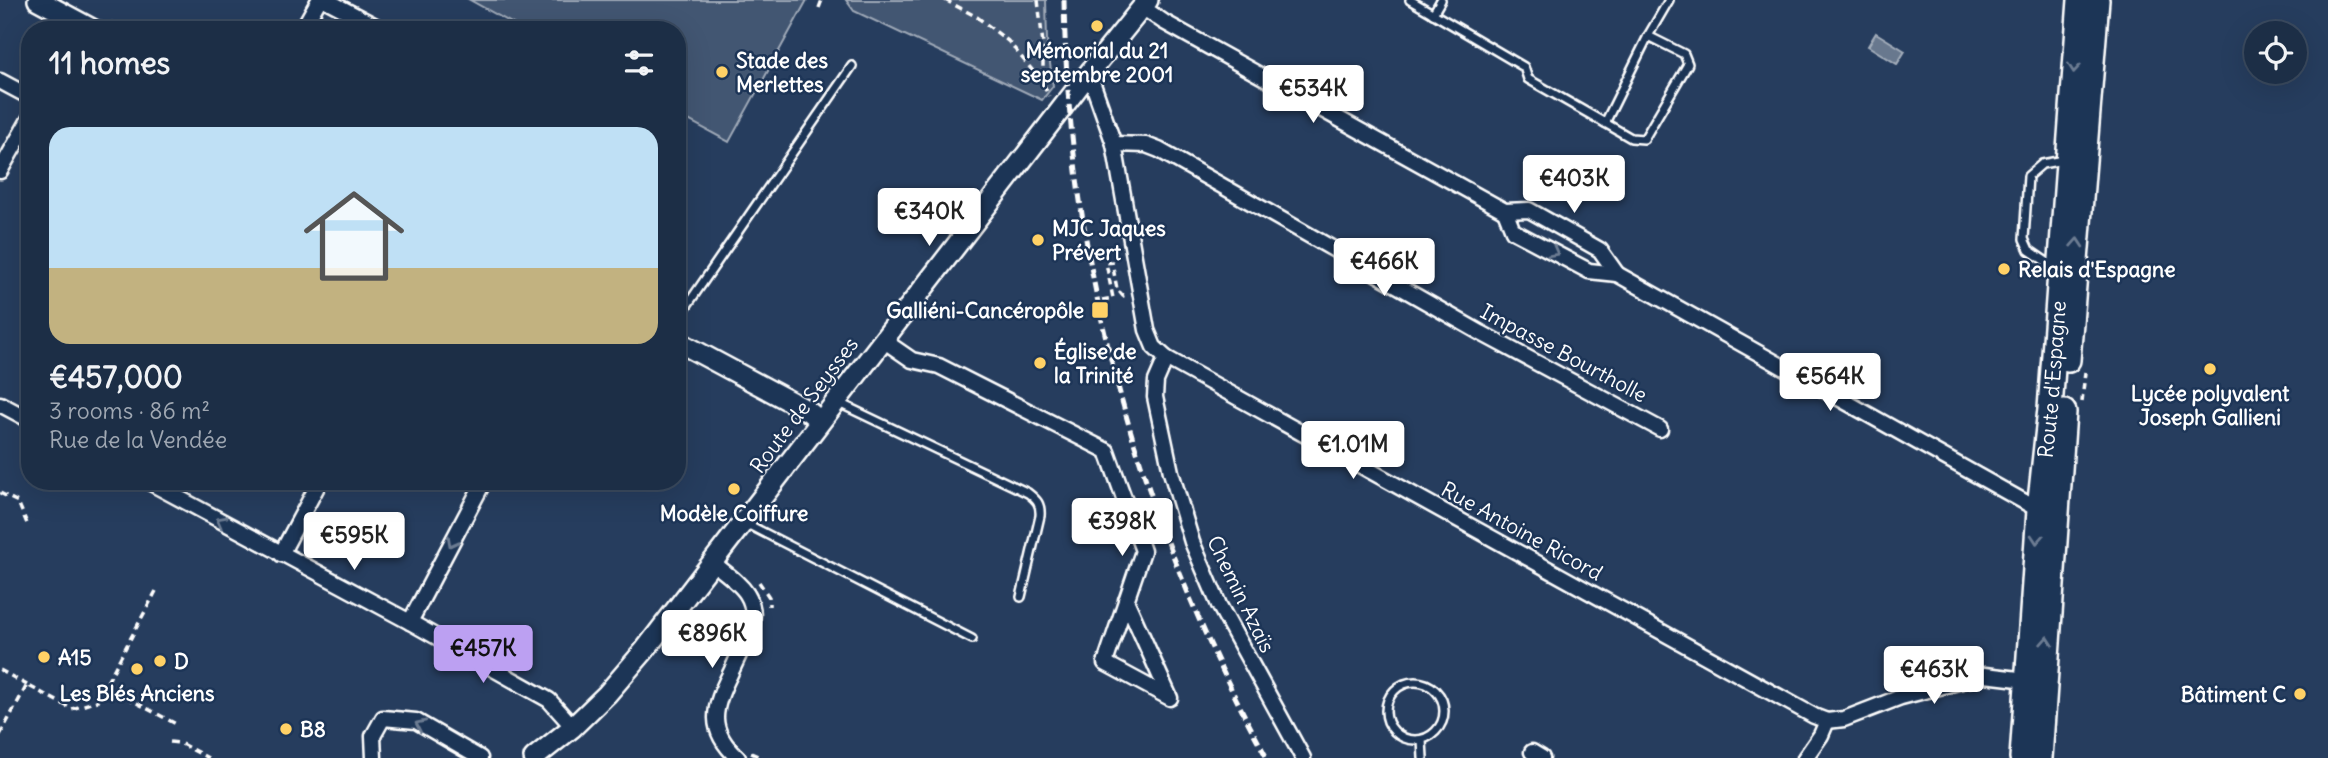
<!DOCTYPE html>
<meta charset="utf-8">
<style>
body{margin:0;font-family:Delius,sans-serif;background:#293a51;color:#f1f3f6;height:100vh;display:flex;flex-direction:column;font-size:26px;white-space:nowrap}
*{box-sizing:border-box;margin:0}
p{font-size:23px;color:#a0a8b3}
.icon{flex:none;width:38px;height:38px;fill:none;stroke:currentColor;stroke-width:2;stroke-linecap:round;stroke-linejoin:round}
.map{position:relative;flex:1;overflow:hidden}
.details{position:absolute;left:21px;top:21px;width:665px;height:469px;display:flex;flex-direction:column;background:#1c2e46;border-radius:28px;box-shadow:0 7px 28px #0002,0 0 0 2px #3a4a5f}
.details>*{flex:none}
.fabs{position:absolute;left:2244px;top:21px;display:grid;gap:14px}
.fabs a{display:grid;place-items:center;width:63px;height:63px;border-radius:50%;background:#1c2e46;box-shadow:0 7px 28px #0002,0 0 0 2px #3a4a5f;font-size:35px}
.price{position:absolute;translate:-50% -60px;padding:0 16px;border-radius:7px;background:#fff;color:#222;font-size:23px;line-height:46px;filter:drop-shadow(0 2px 4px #0008)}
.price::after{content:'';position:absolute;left:50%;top:42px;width:21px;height:16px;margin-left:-10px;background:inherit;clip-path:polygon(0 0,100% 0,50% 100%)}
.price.on{background:#bca0f2;color:#111}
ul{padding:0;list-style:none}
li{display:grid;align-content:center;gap:14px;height:371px;padding:0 28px}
li span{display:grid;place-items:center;height:217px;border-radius:21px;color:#555}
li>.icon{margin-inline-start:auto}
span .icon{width:126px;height:126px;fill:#fffc;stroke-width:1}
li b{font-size:30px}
h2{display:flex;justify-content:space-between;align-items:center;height:84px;padding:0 28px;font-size:30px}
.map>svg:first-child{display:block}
.green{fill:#425672;stroke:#a0aab8;stroke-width:2}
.water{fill:#67788e;stroke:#a4aebb;stroke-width:2}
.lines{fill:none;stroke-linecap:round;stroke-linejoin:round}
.lane-casing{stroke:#fff;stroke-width:12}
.street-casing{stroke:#fff;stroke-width:19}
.secondary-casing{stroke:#fff;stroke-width:24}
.primary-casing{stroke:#fff;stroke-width:28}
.path{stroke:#fff;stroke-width:3.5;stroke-dasharray:7 5;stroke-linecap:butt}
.lane{stroke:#1d3557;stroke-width:7}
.street{stroke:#1d3557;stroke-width:14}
.secondary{stroke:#1d3557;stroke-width:19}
.primary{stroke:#1d3557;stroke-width:23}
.rail{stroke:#fff;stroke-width:5;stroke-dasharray:10 5;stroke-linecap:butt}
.oneway{stroke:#6c7c92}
.poi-dot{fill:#ffd166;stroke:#1d3557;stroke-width:2.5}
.labels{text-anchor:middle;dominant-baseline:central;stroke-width:5;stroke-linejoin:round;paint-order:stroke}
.poi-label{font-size:21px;font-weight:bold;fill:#fff;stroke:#1d3557;text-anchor:start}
.street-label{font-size:21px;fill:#fff;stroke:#1d3557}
</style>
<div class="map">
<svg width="2328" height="758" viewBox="0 0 2328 758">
<rect width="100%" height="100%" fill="#263d5e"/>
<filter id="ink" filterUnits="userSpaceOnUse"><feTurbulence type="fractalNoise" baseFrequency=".0143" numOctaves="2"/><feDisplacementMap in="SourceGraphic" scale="14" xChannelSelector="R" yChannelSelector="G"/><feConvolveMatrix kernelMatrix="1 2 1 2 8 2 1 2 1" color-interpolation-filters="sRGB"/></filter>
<g filter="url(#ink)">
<g class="green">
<polygon points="470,0 807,0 729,142 677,114 677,30 524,30"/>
<polygon points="846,0 1046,0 1047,41 1053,86 1042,100 854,11"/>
</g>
<polygon class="water" points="1876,33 1905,51 1897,64 1868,46"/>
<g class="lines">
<g class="lane-casing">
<g id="lane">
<polyline points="1410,0 1524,67 1528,79 1605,123 1648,36 1669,0"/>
<polyline points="1433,14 1441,0"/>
<polyline points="1605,123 1631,138 1644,139 1688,64 1684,54 1648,36"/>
<polyline points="2054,267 2029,250 2024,239 2028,176 2042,164 2063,160"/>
<polyline points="677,320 852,66"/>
<path d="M 839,403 L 1028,493 C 1037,500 1041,504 1040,516 L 1021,597"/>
<polyline points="743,522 972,639"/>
<circle cx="1415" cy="711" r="29"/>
<polyline points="1422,740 1423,758"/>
</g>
</g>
<g class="street-casing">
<g id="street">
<polyline points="326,0 383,30"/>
<polyline points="1142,7 1164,22 1505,211 1529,210 1600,250 1617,274"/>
<polyline points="302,30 319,0"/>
<polyline points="1089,73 1114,144 1147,330 1154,347 1166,358 1814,716 1827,721 1844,719 1901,697 1985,675 2035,681"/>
<polyline points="0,81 30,97"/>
<polyline points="1114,144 1146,145 1159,150 1481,333 1660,429"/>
<polyline points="0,171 30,118"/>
<polyline points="1505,211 1513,231 1589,271 1617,274 2039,510 2045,510"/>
<polyline points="883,340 912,360 939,366 1107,451 1143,551 1105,663 1170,698 1126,600"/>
<polyline points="1166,358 1156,381 1155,397 1171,472 1192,542 1219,605 1303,758"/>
<polyline points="0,404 30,420"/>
<polyline points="147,481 410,622 549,700 573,727"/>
<polyline points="281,554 320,481"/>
<path d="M 712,562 C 736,582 760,594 751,629 C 744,644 737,659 730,674 C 713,708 707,730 738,758"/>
<polyline points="410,622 484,481"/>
<polyline points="1532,752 1542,758"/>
<polyline points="374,758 373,736 383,718 416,721 480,758"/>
<polyline points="1805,758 1821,735 1827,721"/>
</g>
</g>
<g class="secondary-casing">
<g id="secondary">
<polyline points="38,0 94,30"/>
<polyline points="677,341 808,411 820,421"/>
<polyline points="534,758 573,727 607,694 644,651 1089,73 1148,0"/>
</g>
</g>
<g class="primary-casing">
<g id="primary">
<polyline points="2068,360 2097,0"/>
<path id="s1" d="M 2022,758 L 2039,510 L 2050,409 L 2080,0"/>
<polyline points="2040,758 2064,412"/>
</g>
</g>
<g class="path">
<polyline points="945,0 977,17 1008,41 1043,83 1049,96"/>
<polyline points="1038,0 1043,44 1043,83"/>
<polyline points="819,8 822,0"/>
<polyline points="111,22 125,30"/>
<polyline points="1102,300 1113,298 1106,263 1112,262 1117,289 1123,296 1127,295"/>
<polyline points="2082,402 2085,372"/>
<polyline points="0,493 18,502 28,526"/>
<polyline points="759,582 769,597 769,606"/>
<polyline points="0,670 27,685"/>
<polyline points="105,686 178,725"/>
<polyline points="0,735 27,685 72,709 97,701 156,591"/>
<polyline points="170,742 180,743 208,758"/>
<polyline points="751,753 762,758"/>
</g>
<use href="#lane" class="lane"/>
<use href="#street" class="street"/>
<use href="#secondary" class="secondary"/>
<use href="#primary" class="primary"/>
<path class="rail" d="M 1064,0 C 1068,265 1140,526 1267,758"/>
</g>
<defs><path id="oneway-chevron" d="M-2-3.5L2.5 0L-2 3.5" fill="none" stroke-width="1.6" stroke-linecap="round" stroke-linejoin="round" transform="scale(1.75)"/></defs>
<g class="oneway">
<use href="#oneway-chevron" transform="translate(2074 68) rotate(95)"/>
<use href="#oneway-chevron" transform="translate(2077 243) rotate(-86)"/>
<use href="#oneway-chevron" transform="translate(1554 252) rotate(28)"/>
<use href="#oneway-chevron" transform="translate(221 521) rotate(-152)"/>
<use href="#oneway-chevron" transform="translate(2037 539) rotate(94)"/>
<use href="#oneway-chevron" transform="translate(452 542) rotate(118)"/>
<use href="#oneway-chevron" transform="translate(2047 641) rotate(-86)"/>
<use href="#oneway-chevron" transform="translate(420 725) rotate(-155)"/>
</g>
</g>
<g class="poi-dot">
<circle cx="1097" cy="26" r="7"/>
<circle cx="722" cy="72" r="7"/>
<circle cx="1038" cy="240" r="7"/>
<circle cx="2004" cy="269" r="7"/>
<rect x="1091" y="301" width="18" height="18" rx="3.5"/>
<circle cx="1040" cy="363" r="7"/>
<circle cx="2210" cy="369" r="7"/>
<circle cx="734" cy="489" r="7"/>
<circle cx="44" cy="657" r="7"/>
<circle cx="160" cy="661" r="7"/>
<circle cx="137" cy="669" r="7"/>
<circle cx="2300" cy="694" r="7"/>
<circle cx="286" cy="729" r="7"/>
</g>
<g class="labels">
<g class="poi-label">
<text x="1097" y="50" text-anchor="middle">Mémorial du 21<tspan x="1097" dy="24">septembre 2001</tspan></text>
<text x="736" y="60">Stade des<tspan x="736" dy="24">Merlettes</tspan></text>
<text x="1052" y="228">MJC Jaques<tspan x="1052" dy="24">Prévert</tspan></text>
<text x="2018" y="269">Relais d'Espagne</text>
<text x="1084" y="310" text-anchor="end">Galliéni-Cancéropôle</text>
<text x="1054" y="351">Église de<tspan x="1054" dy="24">la Trinité</tspan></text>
<text x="2210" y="393" text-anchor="middle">Lycée polyvalent<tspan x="2210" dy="24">Joseph Gallieni</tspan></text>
<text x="734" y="513" text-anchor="middle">Modèle Coiffure</text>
<text x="58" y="657">A15</text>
<text x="174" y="661">D</text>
<text x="137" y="693" text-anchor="middle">Les Blés Anciens</text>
<text x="2286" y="694" text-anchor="end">Bâtiment C</text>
<text x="300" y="729">B8</text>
</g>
<g class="street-label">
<text transform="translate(1564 353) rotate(28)">Impasse Bourtholle</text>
<text stroke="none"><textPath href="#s1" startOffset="380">Route d'Espagne</textPath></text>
<text transform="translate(804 405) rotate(-53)">Route de Seysses</text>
<text transform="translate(1522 531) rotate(29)">Rue Antoine Ricord</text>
<text transform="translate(1241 594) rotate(64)">Chemin Azaïs</text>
</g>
</g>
</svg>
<div class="fabs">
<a><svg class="icon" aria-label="locate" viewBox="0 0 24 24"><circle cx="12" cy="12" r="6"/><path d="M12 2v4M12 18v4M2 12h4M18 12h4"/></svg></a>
</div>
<b class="price" style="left:1313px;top:125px">€534K</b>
<b class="price" style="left:1574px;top:215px">€403K</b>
<b class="price" style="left:929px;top:248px">€340K</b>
<b class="price" style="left:1384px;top:298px">€466K</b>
<b class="price" style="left:1830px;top:413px">€564K</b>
<b class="price" style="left:1353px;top:481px">€1.01M</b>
<b class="price" style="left:1122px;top:558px">€398K</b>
<b class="price" style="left:354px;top:572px">€595K</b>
<b class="price" style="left:712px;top:670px">€896K</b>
<b class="price on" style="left:483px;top:685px">€457K</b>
<b class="price" style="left:1934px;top:706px">€463K</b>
<section class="details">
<h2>11 homes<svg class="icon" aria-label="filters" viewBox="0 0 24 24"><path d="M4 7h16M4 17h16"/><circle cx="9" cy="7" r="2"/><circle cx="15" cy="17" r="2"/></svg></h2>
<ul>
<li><span style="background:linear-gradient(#bfe0f5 65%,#c2b280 0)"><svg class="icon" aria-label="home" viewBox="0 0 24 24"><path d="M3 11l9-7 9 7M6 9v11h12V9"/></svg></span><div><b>€457,000</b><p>3 rooms · 86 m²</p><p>Rue de la Vendée</p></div></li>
</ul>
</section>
</div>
